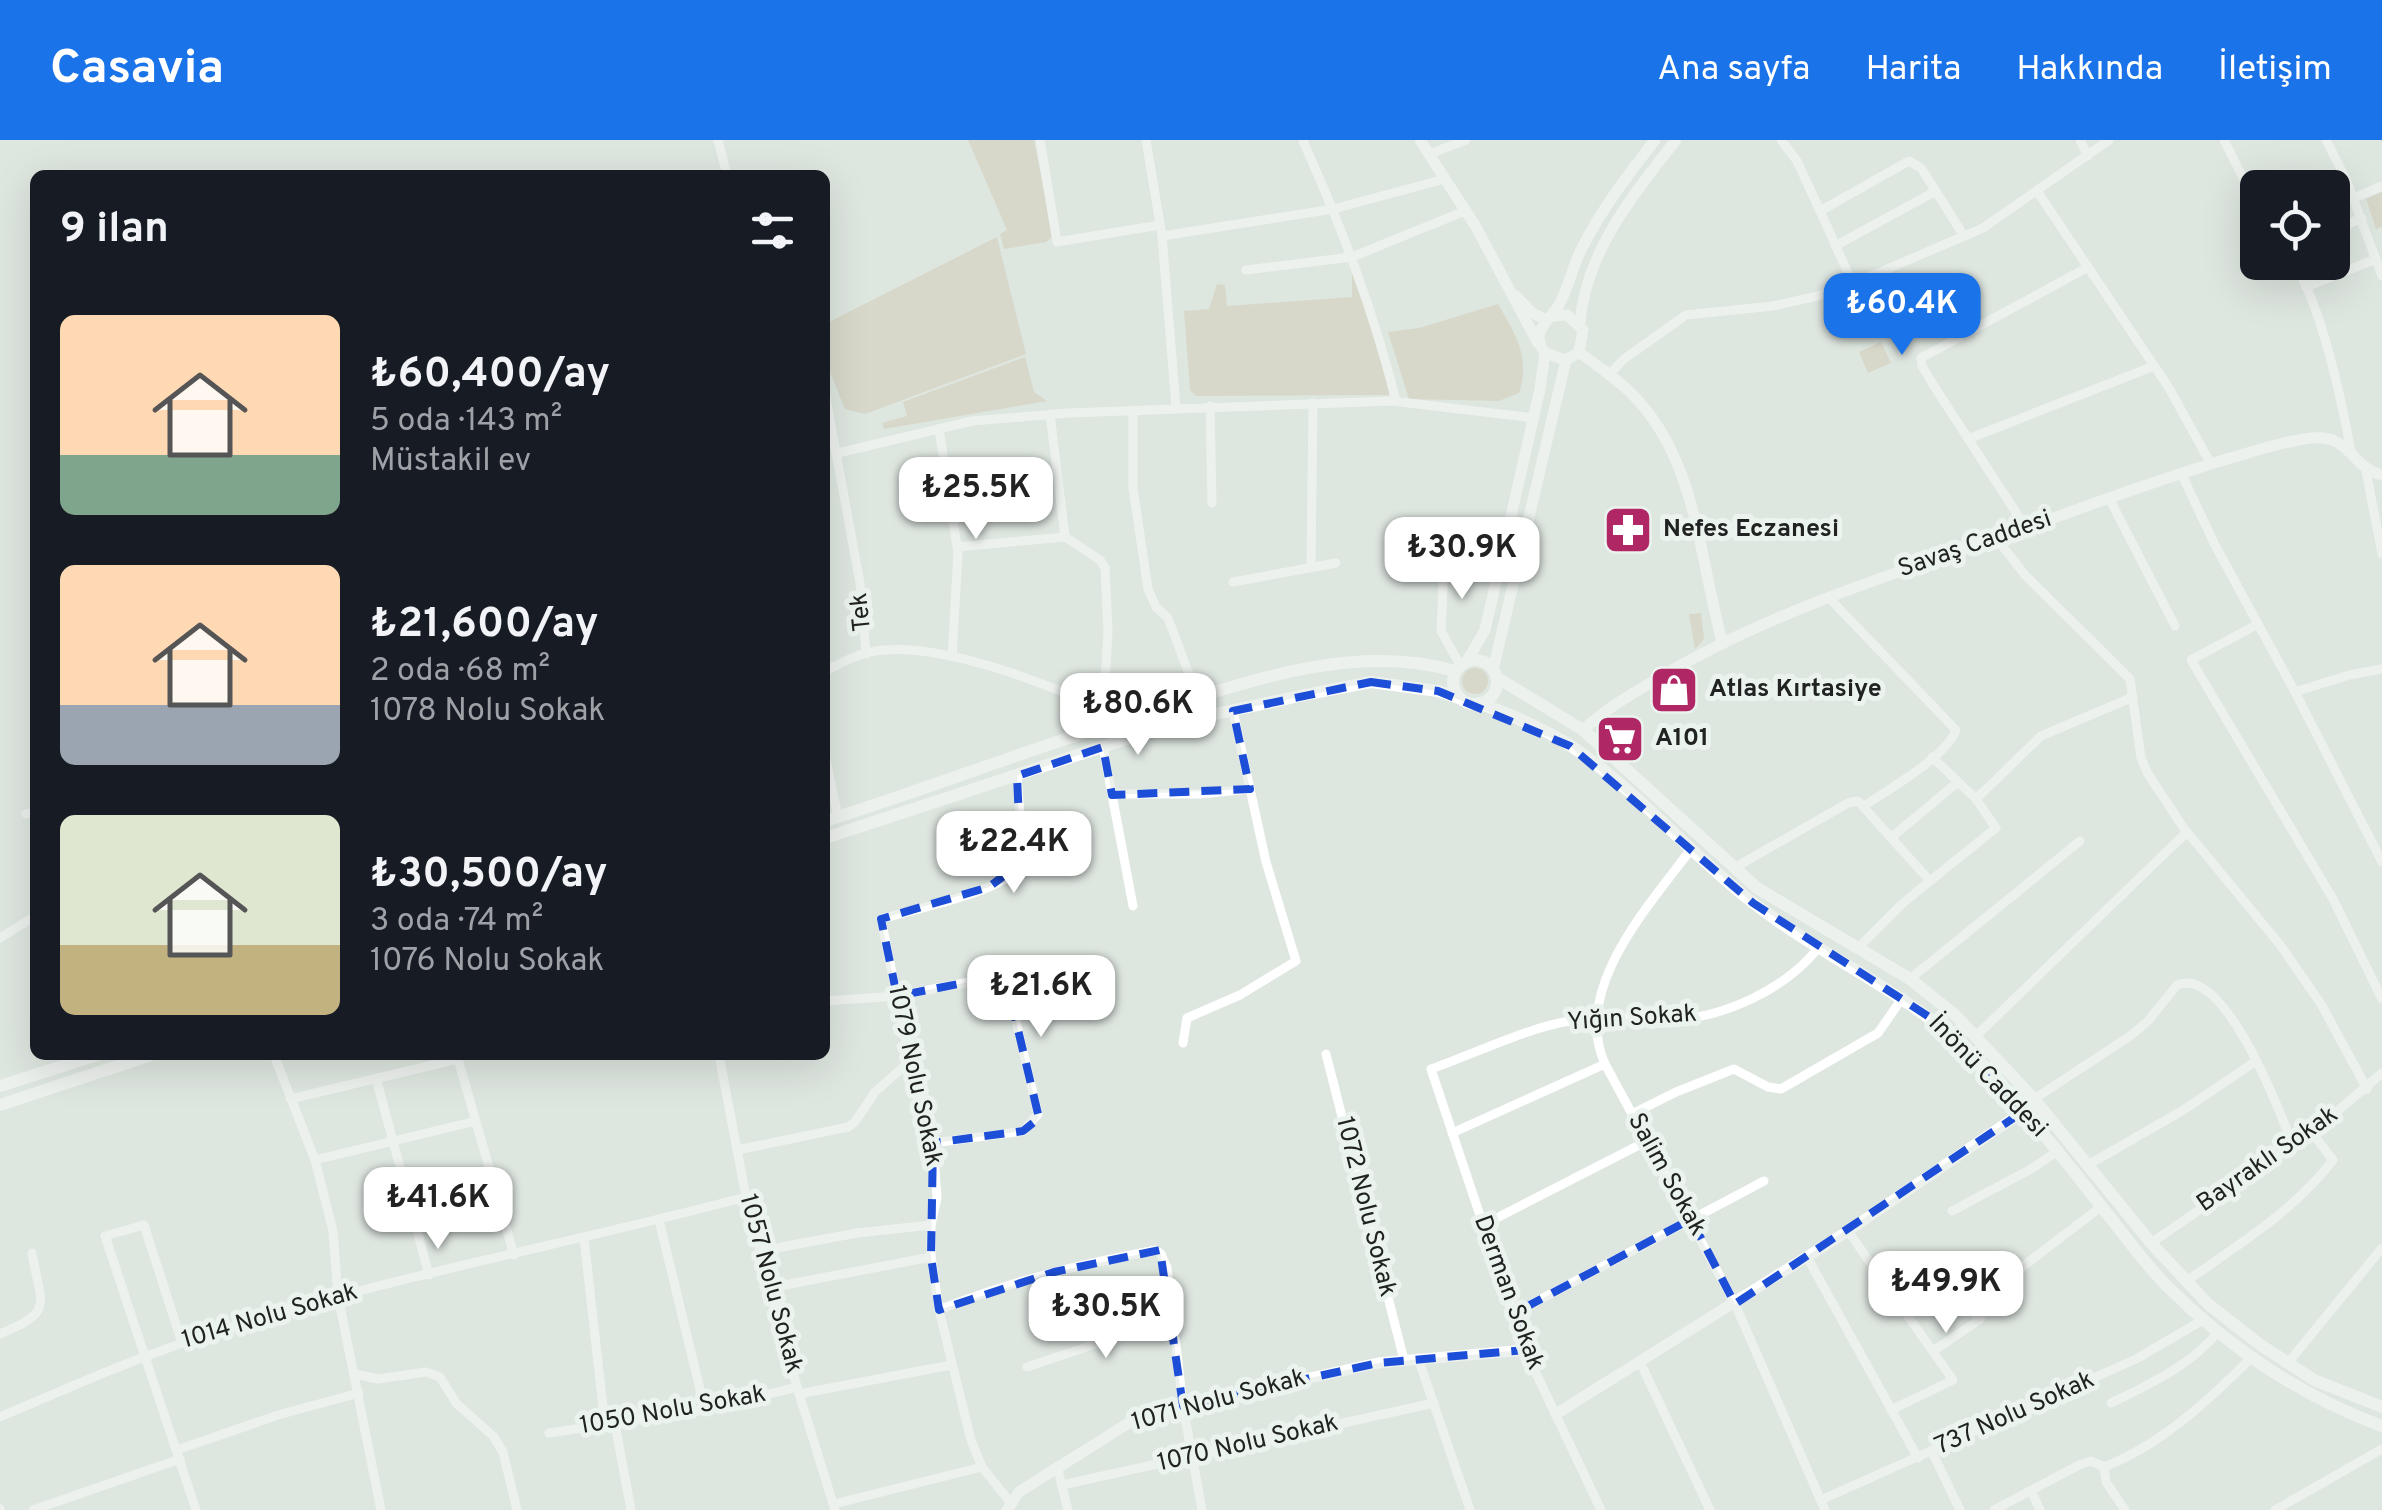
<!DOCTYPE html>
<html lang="tr">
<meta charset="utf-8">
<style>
body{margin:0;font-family:Overpass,sans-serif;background:#20242c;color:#f1f3f6;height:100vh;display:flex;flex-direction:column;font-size:38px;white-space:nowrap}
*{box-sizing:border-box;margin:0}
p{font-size:32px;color:#9ea1a6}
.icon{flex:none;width:55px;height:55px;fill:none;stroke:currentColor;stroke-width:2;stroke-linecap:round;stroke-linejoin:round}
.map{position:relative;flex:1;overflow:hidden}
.sheet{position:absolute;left:30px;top:30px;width:800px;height:890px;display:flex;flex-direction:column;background:#171b24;border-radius:15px;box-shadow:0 10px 40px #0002}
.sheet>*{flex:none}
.buttons{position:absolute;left:2240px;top:30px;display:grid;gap:20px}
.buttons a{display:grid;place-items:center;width:110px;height:110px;border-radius:15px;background:#171b24;box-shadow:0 10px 40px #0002;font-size:50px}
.price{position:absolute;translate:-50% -85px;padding:0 22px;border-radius:20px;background:#fff;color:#222;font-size:32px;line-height:65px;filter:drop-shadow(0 2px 5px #0008)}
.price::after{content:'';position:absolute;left:50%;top:60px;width:30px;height:22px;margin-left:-15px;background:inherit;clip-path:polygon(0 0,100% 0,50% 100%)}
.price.on{background:#1a73e8;color:#fff}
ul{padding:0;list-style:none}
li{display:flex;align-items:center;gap:30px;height:250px;padding:0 30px}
li span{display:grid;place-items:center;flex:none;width:280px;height:200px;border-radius:15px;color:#555}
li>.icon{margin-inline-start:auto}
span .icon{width:120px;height:120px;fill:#fffc;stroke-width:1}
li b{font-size:42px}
h2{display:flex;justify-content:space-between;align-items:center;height:120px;padding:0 30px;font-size:42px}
header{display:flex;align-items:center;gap:60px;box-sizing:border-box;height:140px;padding:0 50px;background:#1a73e8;color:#fff}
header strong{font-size:48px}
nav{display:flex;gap:55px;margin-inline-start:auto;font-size:35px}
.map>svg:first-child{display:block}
.green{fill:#cfc8af}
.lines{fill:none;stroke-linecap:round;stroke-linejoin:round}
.minor{stroke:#fff;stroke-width:9}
.tertiary{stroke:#fff;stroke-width:11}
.secondary{stroke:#fff;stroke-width:12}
.marked{fill:none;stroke:#1d4ed8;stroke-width:8;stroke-dasharray:20 12;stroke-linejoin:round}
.labels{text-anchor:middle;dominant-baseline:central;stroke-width:10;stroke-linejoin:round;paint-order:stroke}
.poi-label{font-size:25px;font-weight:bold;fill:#202321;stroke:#ebf3ee;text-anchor:start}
.street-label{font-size:25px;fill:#202321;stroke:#ebf3ee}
</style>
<header>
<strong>Casavia</strong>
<nav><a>Ana sayfa</a><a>Harita</a><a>Hakkında</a><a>İletişim</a></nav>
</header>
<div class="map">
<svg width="2382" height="1370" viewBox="0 0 2382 1370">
<rect width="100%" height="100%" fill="#dee6e0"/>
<g class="green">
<polygon points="968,0 1034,0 1053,96 1046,102 1004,109 1000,94 1007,90"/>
<polygon points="2382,52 2382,87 2376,89 2366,59"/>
<polygon points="997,97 1026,214 865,274 845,269 825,220 825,184"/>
<polygon points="1352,133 1357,138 1392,249 1389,255 1196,256 1190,250 1184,171 1209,169 1217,144 1225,145 1227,166 1352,157"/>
<path d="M 1498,164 C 1515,193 1531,218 1519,253 L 1499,261 L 1409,259 L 1388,192 L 1419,188 Z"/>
<polygon points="1881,202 1891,223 1868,233 1859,212"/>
<polygon points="1025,217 1034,252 1047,261 884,289 882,283 907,276 903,262"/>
<polygon points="1701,473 1704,499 1695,509 1689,474"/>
<circle cx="1475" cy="541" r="13"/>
</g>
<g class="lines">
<g class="minor">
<polyline points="718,0 727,35"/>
<polyline points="1040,0 1057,102 1160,85"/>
<polyline points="1146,0 1162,96 1176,267"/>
<polyline points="1781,0 1797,21 1820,71"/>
<polyline points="2080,0 2088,16"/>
<polyline points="2224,0 2258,68"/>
<polyline points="2326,0 2346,39 2382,136"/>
<path d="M 1303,1 C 1342,88 1373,169 1396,261"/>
<polyline points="1429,14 1466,0"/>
<polyline points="2327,48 2346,39"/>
<polyline points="2037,51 2169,248 2211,324"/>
<polyline points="2354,58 2382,46"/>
<polyline points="2332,91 2362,78"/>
<polyline points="1162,96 1333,69 1445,39"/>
<polyline points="1964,96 1921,28 1909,21 1820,71 1853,144 1864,139 1983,88 2109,0"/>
<polyline points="1835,106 1936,51"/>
<path d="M 2293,122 C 2321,163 2342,262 2351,312"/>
<polyline points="1246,130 1352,117 1465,71"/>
<polyline points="2306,147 2376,119"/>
<polyline points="1609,235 1624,219 1686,175 1773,166 1844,150 1853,144"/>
<polyline points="825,253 860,443 866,514"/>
<polyline points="1210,266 1212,363"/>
<polyline points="1133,270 1133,348 1148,449 1156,467 1168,478 1198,558"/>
<polyline points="1050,274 1065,397"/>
<polyline points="939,289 958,413 952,517"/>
<polyline points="1968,299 2154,226"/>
<polyline points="838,313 972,281 1069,273 1392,261 1534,278"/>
<polyline points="2366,331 2382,414"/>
<polyline points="2181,333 2215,405 2295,552 2349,535 2382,529"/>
<polyline points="2109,358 2175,486"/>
<polyline points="2026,388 1934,246 1922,226 1921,218 2088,127"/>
<polyline points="1996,398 2025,435 2130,539 2141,618 2148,634 2183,687 2281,806 2321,864 2367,949"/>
<polyline points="1445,403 1441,491 1460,525"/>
<polyline points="957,407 1065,397 1100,420 1105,428 1108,491 1105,542 1094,564"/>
<polyline points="1311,428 1313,263"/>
<polyline points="1233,442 1336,423"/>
<path d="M 1828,457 L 1956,590 C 1946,617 1889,649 1864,666"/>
<polyline points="2258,484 2191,520 2333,759 2382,859"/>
<path d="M 825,531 C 841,523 857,514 875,511 C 945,500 1062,550 1126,579"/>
<polyline points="2295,552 2382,722"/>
<polyline points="1103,607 1133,766"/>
<polyline points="825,615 838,677"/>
<polyline points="1932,617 1976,659"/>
<polyline points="1112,654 1200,654 1250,649"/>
<polyline points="26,674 35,672"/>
<polyline points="1892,697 1958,642"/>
<path d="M 1691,709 C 1650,765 1571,848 1605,924 L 1735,1164 L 1825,1370"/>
<polyline points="1734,728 1848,663 1858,661 1930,741 1996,688 1976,659 2041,596 2133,557"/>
<polyline points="0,798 35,776"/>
<polyline points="1858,808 1903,763 1930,741"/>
<polyline points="1910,839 2080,701"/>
<polyline points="825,861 897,856 1005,835 1038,974 1023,991 933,1003"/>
<polyline points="1976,896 2187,692"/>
<polyline points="1183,903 1187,878 1240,855 1296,821 1266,722 1233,571"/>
<polyline points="1326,914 1404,1220"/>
<polyline points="274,915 315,1020 333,1091 338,1156 381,1370"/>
<polyline points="719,915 746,1057 797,1247 835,1370"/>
<polyline points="376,938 429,1135"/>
<polyline points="290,959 458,919 514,1115"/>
<path d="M 2034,959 L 2130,896 L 2147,882 L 2177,845 C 2225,824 2280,973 2293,1005"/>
<polyline points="1632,974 1676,952 1734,929 1768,947 1781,949 1878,893 1903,857"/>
<polyline points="1452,993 1605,924"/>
<polyline points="737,1010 848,987 855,982 875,952 910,921"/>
<polyline points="315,1020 476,981"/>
<polyline points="2088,1025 2185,969 2256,921"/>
<polyline points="1952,1071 2031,1029 2058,1011"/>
<polyline points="659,1080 705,1270"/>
<polyline points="1483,1085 1647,1001"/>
<polyline points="1848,1091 1953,1240 1891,1270"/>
<polyline points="584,1098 605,1285"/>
<polyline points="2151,1103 2312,993 2382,933"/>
<polyline points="760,1111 857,1093 931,1085"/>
<polyline points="1807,1117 1918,1318"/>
<polyline points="1949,1135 1979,1180"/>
<path d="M 2185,1142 C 2237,1106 2294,1071 2333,1020 L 2312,993"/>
<polyline points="769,1148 931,1117"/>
<path d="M 939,1170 C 1010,1141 1082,1124 1156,1110 L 1161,1114 L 1167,1128 L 1183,1266 L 1202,1370"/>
<polyline points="1513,1174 1764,1041"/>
<path d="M 0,1194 C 55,1171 41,1166 32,1113"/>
<polyline points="182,1203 144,1085 105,1096 196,1370"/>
<polyline points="1933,1211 1979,1180 1996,1147 2102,1066"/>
<polyline points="1418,1218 1470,1370"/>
<polyline points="1640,1222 1710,1370"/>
<polyline points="2288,1223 2382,1108"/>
<polyline points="1027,1227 1173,1178"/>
<polyline points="355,1234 378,1239 426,1232 440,1237 456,1263 493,1296 503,1312 517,1370"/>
<polyline points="799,1254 951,1225"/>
<path d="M 2111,1263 C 2150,1244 2190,1226 2218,1192"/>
<path d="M 0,1277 C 71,1247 139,1216 213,1193 C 387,1137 569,1104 746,1057"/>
<polyline points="615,1284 631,1370"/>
<polyline points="549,1293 705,1270 797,1247"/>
<polyline points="177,1310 278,1275 359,1253"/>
<polyline points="1932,1312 1960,1370"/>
<polyline points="1057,1326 1068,1370"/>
<path d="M 982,1327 L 971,1300 L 939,1170 L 931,1117 L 931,1085 L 937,1058 L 933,1003 L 910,921 L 881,779 C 915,769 987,755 1012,734 C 1020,728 1022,722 1023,713 L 1017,636"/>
<path d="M 2104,1327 C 2161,1305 2209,1260 2252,1217"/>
<polyline points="2104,1327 2106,1342 2125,1370"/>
<polyline points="1062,1345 1434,1263"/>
<polyline points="2032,1353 2040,1370"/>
<polyline points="1821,1360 2136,1219 2203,1180"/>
<polyline points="834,1364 982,1327 1010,1362"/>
<polyline points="0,1369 0,1370"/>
<polyline points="33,1370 180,1319"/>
<path d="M 1601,1370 L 1525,1210 L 1431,929 C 1471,915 1529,887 1570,881 C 1602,875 1637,881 1670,880 C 1724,878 1786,849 1819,807"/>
<polyline points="1994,1370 2079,1325 2091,1321 2104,1327"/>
<polyline points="2275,1370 2382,1309"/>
</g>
<g class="tertiary">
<polyline points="1420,0 1476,87 1538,203"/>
<polyline points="1516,156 1531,172 1546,180"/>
<path d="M 1553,176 L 1567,175 L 1583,190 L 1579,212 L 1566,220 L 1545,213 C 1528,190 1552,180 1561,161 C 1569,145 1573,126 1581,110 C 1601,70 1627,36 1655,0"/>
<path d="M 1580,184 C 1585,112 1634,54 1676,0"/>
<path d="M 1579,212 C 1597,226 1618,239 1634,256 C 1697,321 1699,418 1722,501"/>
<polyline points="1467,521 1485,490 1540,249 1545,213"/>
<polyline points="1493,530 1566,220"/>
<path d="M 1583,590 C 1608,567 1635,552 1664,535 C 1784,464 1920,426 2051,379 C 2108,358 2165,338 2224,320 C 2252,312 2283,301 2312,298 C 2352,295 2350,327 2382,335"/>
<polyline points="1556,1274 1848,1091 2024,971"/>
<polyline points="1007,1370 1019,1352 1135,1279 1183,1266 1378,1223 1525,1210"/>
</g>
<g class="secondary">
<circle cx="1475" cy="542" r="22"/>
<polyline points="1496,537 1583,590 1757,748 1910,839 1955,875 2034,959 2151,1103 2208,1164 2259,1204 2314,1240 2382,1267"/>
<path d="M 1479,563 C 1510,574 1540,587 1568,604 C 1635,648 1688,712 1751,761 C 1831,824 1919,855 1990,932 C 2029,975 2065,1020 2101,1066 C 2123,1093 2143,1122 2168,1147 C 2228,1207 2302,1257 2382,1286"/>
<path d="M 825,681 C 927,649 1026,610 1128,579 C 1232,548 1347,500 1455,531"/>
<polyline points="825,698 1178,582 1304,555 1371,542 1438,551 1459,558"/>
<polyline points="0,946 97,915"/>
<polyline points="0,965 151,915"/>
</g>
</g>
<path d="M0 0H2382V1370H0ZM 1371,542 L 1438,551 L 1570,606 L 1753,763 L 1937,882 L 2024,971 L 1735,1164 L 1691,1079 L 1513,1174 L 1525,1210 L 1378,1223 L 1183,1266 L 1160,1110 L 1054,1132 L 939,1170 L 931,1117 L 933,1003 L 1023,991 L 1039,978 L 1005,835 L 897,856 L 881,779 L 989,747 L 1021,723 L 1017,636 L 1103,607 L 1112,655 L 1250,649 L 1233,571 Z" fill="#dee6e0" fill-opacity=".55" fill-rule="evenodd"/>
<path class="marked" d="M 1371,542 L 1438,551 L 1570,606 L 1753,763 L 1937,882 L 2024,971 L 1735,1164 L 1691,1079 L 1513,1174 L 1525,1210 L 1378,1223 L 1183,1266 L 1160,1110 L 1054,1132 L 939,1170 L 931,1117 L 933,1003 L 1023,991 L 1039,978 L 1005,835 L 897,856 L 881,779 L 989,747 L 1021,723 L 1017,636 L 1103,607 L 1112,655 L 1250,649 L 1233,571 Z"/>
<defs>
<g id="pharmacy-square" transform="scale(2.5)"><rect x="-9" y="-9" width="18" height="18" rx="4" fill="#b02766" stroke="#ebf3ee"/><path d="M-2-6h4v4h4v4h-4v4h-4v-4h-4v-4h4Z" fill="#fff"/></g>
<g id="shop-square" transform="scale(2.5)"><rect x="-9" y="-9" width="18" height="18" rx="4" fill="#b02766" stroke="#ebf3ee"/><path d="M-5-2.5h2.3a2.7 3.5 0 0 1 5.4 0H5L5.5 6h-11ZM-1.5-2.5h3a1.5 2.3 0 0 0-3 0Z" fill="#fff"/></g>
<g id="supermarket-square" transform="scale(2.5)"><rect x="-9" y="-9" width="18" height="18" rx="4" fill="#b02766" stroke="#ebf3ee"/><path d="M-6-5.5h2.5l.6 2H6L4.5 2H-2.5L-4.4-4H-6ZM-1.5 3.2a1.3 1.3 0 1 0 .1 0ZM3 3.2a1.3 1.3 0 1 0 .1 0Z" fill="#fff"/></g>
</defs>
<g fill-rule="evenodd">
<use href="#pharmacy-square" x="1628" y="390"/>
<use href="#shop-square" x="1674" y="550"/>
<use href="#supermarket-square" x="1620" y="599"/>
</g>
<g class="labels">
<g class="poi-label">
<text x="1663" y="390">Nefes Eczanesi</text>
<text x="1709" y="550">Atlas Kırtasiye</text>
<text x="1655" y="599">A101</text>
</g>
<g class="street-label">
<text transform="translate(1975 405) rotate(-19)">Savaş Caddesi</text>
<text transform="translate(862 472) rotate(-96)">Tek</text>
<text transform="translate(1632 879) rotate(-4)">Yığın Sokak</text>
<text transform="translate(914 936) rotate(78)">1079 Nolu Sokak</text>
<text transform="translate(1987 937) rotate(46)">İnönü Caddesi</text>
<text transform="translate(2268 1020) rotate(-35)">Bayraklı Sokak</text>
<text transform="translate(1666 1035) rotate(61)">Salim Sokak</text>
<text transform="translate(1365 1067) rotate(76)">1072 Nolu Sokak</text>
<text transform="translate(770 1144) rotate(75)">1057 Nolu Sokak</text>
<text transform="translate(1508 1153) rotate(70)">Derman Sokak</text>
<text transform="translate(270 1177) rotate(-16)">1014 Nolu Sokak</text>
<text transform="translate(1219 1261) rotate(-15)">1071 Nolu Sokak</text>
<text transform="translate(673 1271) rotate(-10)">1050 Nolu Sokak</text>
<text transform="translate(2015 1274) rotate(-24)">737 Nolu Sokak</text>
<text transform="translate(1248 1304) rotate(-13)">1070 Nolu Sokak</text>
</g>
</g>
</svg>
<div class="buttons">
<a><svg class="icon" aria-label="locate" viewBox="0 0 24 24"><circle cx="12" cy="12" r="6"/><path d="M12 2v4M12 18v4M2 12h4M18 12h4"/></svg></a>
</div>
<b class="price on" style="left:1902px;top:218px">₺60.4K</b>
<b class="price" style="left:976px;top:402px">₺25.5K</b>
<b class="price" style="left:1462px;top:462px">₺30.9K</b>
<b class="price" style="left:1138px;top:618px">₺80.6K</b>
<b class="price" style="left:1014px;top:756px">₺22.4K</b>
<b class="price" style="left:1041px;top:900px">₺21.6K</b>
<b class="price" style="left:438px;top:1112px">₺41.6K</b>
<b class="price" style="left:1946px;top:1196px">₺49.9K</b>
<b class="price" style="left:1106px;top:1221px">₺30.5K</b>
<section class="sheet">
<h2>9 ilan<svg class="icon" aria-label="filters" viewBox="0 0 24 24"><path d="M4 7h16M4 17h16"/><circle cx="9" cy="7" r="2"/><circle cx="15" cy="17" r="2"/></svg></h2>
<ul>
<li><span style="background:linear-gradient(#ffd9b3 70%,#7fa58c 0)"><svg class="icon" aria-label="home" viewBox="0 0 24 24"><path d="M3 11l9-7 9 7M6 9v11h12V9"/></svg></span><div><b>₺60,400/ay</b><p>5 oda · 143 m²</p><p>Müstakil ev</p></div></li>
<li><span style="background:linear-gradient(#ffd9b3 70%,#9aa5b1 0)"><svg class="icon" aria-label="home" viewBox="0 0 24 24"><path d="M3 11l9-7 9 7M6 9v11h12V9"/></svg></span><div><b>₺21,600/ay</b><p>2 oda · 68 m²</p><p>1078 Nolu Sokak</p></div></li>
<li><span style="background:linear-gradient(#dfe7d0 65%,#c2b280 0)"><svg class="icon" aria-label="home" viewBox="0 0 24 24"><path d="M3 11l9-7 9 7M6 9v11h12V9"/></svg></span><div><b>₺30,500/ay</b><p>3 oda · 74 m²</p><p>1076 Nolu Sokak</p></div></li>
</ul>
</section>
</div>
